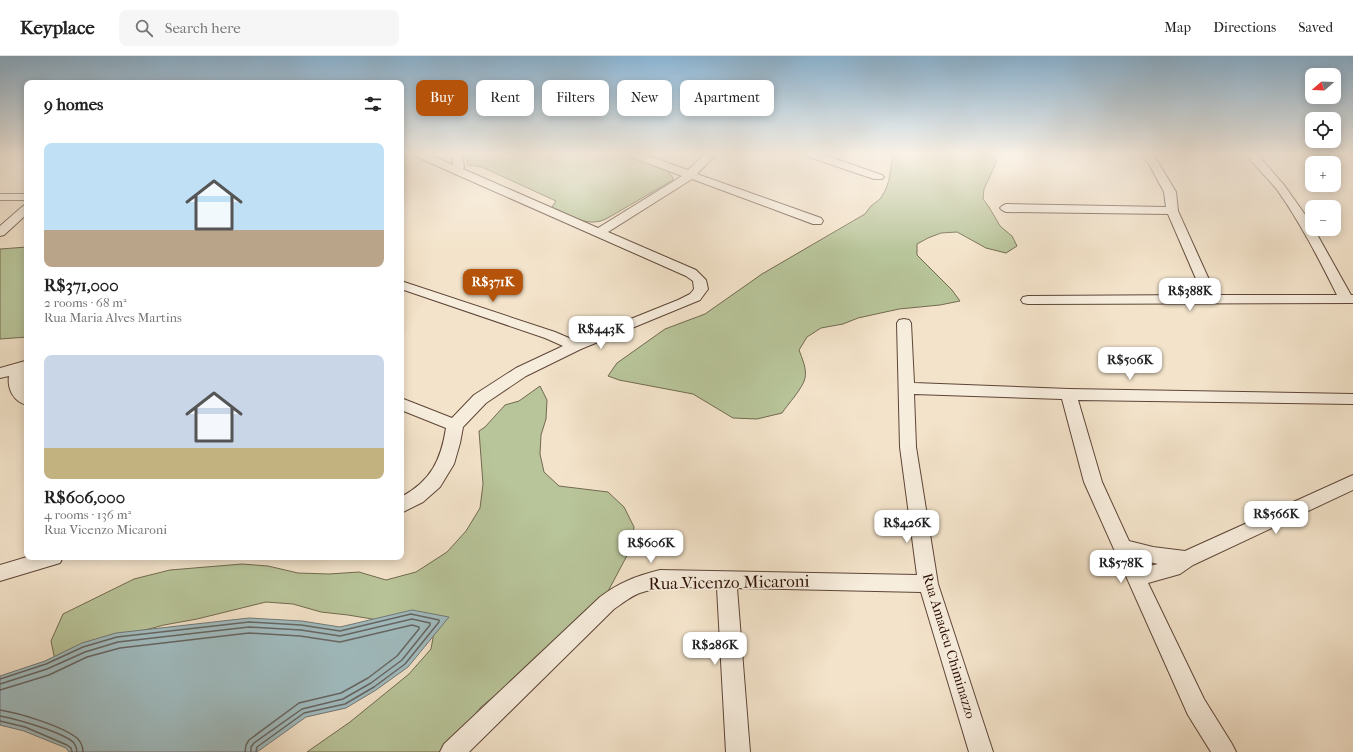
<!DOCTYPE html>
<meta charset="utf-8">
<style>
body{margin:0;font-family:"IM FELL French Canon",serif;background:#f6f6f6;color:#222;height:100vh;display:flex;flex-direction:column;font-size:15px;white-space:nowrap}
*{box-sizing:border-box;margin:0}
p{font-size:13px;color:#767676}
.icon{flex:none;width:22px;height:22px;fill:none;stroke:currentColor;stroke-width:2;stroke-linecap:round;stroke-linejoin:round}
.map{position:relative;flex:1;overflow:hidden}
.sheet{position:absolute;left:24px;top:24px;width:380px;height:480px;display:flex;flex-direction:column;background:#fff;border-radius:8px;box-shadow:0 2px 10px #0003}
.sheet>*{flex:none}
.hud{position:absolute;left:416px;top:24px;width:380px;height:36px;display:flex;gap:8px}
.needle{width:26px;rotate:251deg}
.buttons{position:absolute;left:1305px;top:12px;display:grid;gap:8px}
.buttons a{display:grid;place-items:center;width:36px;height:36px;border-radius:8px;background:#fff;box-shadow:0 2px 10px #0003;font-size:20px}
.price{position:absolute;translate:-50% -34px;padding:0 9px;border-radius:8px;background:#fff;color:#222;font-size:13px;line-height:26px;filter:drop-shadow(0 1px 2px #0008)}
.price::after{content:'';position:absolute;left:50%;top:24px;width:12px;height:9px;margin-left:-6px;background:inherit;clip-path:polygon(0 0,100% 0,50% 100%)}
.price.on{background:#b45309;color:#fff}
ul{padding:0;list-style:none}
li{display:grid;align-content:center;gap:8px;height:212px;padding:0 20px}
li span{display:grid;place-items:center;height:124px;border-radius:8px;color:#555}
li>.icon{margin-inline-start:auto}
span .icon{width:72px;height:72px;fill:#fffc;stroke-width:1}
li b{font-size:17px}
h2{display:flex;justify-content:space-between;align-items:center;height:48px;padding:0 20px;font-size:17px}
.tag{padding:0 14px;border-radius:8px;background:#fff;box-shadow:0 2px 10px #0003;font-size:14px;line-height:36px}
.tag.on{background:#b45309;color:#fff}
header{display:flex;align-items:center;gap:24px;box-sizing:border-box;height:56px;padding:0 20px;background:#fff;border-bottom:1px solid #e0e0e0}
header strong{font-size:19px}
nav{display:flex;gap:22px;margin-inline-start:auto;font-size:14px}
.search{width:280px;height:36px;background:#f6f6f6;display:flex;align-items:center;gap:10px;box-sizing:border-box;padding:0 14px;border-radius:8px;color:#767676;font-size:15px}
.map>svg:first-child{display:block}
.green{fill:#b8c499;stroke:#726a50}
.water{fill:#a0bcc0;stroke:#727776}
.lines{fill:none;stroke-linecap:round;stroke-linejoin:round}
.shore{stroke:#666663;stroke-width:1.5}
.minor-casing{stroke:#5e4537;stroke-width:2}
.minor{fill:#f7eddd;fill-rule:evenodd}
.labels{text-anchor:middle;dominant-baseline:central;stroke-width:3.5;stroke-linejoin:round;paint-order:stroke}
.street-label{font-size:14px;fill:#2d1006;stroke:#f7eddd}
.near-street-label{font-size:17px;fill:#2d1006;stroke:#f7eddd}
</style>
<header>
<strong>Keyplace</strong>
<div class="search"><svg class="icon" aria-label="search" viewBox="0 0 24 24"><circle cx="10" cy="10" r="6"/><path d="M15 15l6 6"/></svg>Search here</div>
<nav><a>Map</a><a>Directions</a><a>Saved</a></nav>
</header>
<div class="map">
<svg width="1353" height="696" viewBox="0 0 1353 696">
<rect width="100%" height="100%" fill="#f3e3ca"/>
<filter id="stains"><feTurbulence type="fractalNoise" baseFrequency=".005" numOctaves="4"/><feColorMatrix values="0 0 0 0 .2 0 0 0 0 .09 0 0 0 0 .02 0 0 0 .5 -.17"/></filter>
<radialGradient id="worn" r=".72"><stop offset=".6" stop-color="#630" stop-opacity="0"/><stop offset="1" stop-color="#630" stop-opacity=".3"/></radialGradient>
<g class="green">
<path d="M 465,98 L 624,98 L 667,114 L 673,122 L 673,124 L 606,163 C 587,172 569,159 552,151 L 556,145 L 482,111 L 468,109 Z"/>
<path d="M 893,98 L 993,98 L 997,105 L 984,133 L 983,143 L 989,151 L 1000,170 L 1012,180 L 1017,190 L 1006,197 L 986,192 L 957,176 L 941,177 L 928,182 L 917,188 L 917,199 L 952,234 L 960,245 L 940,249 L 899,253 L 858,262 L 843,268 L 821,272 L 807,281 L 799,294 C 802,302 807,313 805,322 C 803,332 788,348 782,357 L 757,363 L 733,362 L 693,338 L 619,324 L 608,320 L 617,307 L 665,273 L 705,258 L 762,218 L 865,158 L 871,150 L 880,143 L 885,135 L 889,124 Z"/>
<polygon points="27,191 27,281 0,283 0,193"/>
<polygon points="540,330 547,344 546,363 541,379 540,398 544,416 559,430 608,436 624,451 634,471 631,492 605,541 540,602 481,651 454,684 440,696 307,696 350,666 409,618 431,593 436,565 384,565 348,559 321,556 293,548 266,546 197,563 164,569 130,578 56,609 51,585 63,558 134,523 170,514 242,508 268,510 298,517 329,518 359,516 386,524 416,516 447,496 466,475 480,452 483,428 479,375 485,371 505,349 519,345"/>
</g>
<polygon class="water" points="412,554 449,561 408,611 376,634 346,652 306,661 257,696 69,696 66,692 24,675 0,669 0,620 45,605 82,587 116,577 249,562 302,565 340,571"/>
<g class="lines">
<g class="shore">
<polyline points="0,623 46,608 83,591 117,581 249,566 301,569 340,575 411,558 439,564 439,566 405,608 374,631 345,648 304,657 257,691 256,696"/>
<polyline points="0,628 47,613 85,596 118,586 249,571 301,574 340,580 412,563 430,567 430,569 402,604 371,627 343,643 302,653 254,687 251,691 251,696"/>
<polyline points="0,634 49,619 87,601 120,592 249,577 300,580 340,586 412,569 419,571 419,573 397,600 368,622 341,637 299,647 249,684 246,689 245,696"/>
<path d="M 0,654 C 19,657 62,670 77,682 C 81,686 83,691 83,696"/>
<path d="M 0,660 C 16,663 63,676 74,687 C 76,690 77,693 77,696"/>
<polyline points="0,665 25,671 67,689 71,692 72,696"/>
</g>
<g class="minor-casing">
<g id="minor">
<path d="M 414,98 L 428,98 L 453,109 L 452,98 L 462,98 L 464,111 L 463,113 L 598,172 L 682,120 L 629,100 L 628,98 L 643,98 L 688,114 L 705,98 L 716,98 L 697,118 L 821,162 L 823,165 L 821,168 L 813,168 L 692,123 L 608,176 L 696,214 L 706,224 L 708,233 L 700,244 L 581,293 L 526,320 L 486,347 L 463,371 L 460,387 L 454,408 L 440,431 L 423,446 L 401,457 L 401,441 C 431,425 441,404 446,372 L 401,354 L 401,342 L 452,362 L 474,339 L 516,312 L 563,290 L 545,282 L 401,233 L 401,225 L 555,276 L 576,285 L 678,244 L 690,238 L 694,233 L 693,225 L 686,220 L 453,117 L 415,100 Z"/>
<polygon points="805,98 821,98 882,119 884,121 882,123 874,123 806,100"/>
<path d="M 1140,98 L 1151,98 L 1158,106 L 1176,136 L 1178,155 L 1216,239 L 1337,239 C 1319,203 1301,168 1278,135 C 1268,122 1255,111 1246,98 L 1257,98 L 1284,129 L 1311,167 L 1312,173 L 1314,173 L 1351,239 L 1353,239 L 1353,247 L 1028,248 L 1023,247 L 1021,244 L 1023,241 L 1028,240 L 1203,239 L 1168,158 L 1006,156 L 1002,154 L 1000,152 L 1002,150 L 1006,148 L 1166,151 L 1164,136 L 1149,108 Z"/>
<rect x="0" y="138" width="27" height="6"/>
<polygon points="27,148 27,158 4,179 0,180 0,170 23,150"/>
<path d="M 904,263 L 909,264 L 911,267 L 914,327 L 1069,333 L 1353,338 L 1353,348 L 1078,344 L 1102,426 L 1129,485 L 1153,491 L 1185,495 L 1353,419 L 1353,434 L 1193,509 L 1180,518 L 1148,527 L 1204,643 L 1232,688 L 1236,696 L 1211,696 L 1188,659 L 1084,426 L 1062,343 L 914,338 L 916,391 L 938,528 L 993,696 L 969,696 L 921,536 L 737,532 L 750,696 L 726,696 L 717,532 C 693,532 666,528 643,536 C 632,539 623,547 614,553 L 469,696 L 440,696 L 444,688 L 600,541 C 620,526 636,520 660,514 L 917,519 L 900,391 L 897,267 L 899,264 ZM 1137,503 L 1158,508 L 1141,512 Z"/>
<path d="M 25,305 L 27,306 L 27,314 L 25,316 L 24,325 L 27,335 L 27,349 C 14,346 7,333 9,320 L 0,322 L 0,312 Z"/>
<polygon points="27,501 63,501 60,507 0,525 0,509"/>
</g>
</g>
<use href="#minor" class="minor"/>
</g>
<linearGradient id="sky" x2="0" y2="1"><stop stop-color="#8bb7d8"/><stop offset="0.5" stop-color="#faf2e7"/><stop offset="1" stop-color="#faf2e7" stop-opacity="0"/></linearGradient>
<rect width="1353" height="196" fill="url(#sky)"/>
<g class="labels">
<g class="street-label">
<text transform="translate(949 590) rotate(73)">Rua Amadeu Chiminazzo</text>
</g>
<g class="near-street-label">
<text transform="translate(729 526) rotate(-1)">Rua Vicenzo Micaroni</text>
</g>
</g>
<rect width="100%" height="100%" filter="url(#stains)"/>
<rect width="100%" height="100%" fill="url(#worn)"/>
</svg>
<div class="buttons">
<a><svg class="needle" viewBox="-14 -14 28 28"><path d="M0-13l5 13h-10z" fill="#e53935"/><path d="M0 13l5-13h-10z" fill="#767676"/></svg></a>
<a><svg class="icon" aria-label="locate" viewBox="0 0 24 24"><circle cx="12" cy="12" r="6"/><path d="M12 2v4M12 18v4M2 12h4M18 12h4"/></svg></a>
<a>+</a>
<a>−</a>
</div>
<b class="price on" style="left:493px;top:247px">R$371K</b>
<b class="price" style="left:1190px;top:256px">R$388K</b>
<b class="price" style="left:601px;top:294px">R$443K</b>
<b class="price" style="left:1130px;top:325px">R$506K</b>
<b class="price" style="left:1276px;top:479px">R$566K</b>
<b class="price" style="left:907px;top:488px">R$426K</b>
<b class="price" style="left:651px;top:508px">R$606K</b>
<b class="price" style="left:1121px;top:528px">R$578K</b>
<b class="price" style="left:715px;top:610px">R$286K</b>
<div class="hud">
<a class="tag on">Buy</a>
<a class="tag">Rent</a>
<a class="tag">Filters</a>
<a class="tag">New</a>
<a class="tag">Apartment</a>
</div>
<section class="sheet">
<h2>9 homes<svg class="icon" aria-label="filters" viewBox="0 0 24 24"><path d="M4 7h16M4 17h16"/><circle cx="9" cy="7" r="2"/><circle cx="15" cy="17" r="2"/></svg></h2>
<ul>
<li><span style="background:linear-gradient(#bfe0f5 70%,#b9a48a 0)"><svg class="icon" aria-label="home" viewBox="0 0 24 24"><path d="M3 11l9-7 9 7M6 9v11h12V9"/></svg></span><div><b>R$371,000</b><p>2 rooms · 68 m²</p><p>Rua Maria Alves Martins</p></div></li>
<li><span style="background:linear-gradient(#c9d6e8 75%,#c2b280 0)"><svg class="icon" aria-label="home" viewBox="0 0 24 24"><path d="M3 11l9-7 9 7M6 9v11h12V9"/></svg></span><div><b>R$606,000</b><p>4 rooms · 136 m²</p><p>Rua Vicenzo Micaroni</p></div></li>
</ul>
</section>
</div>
